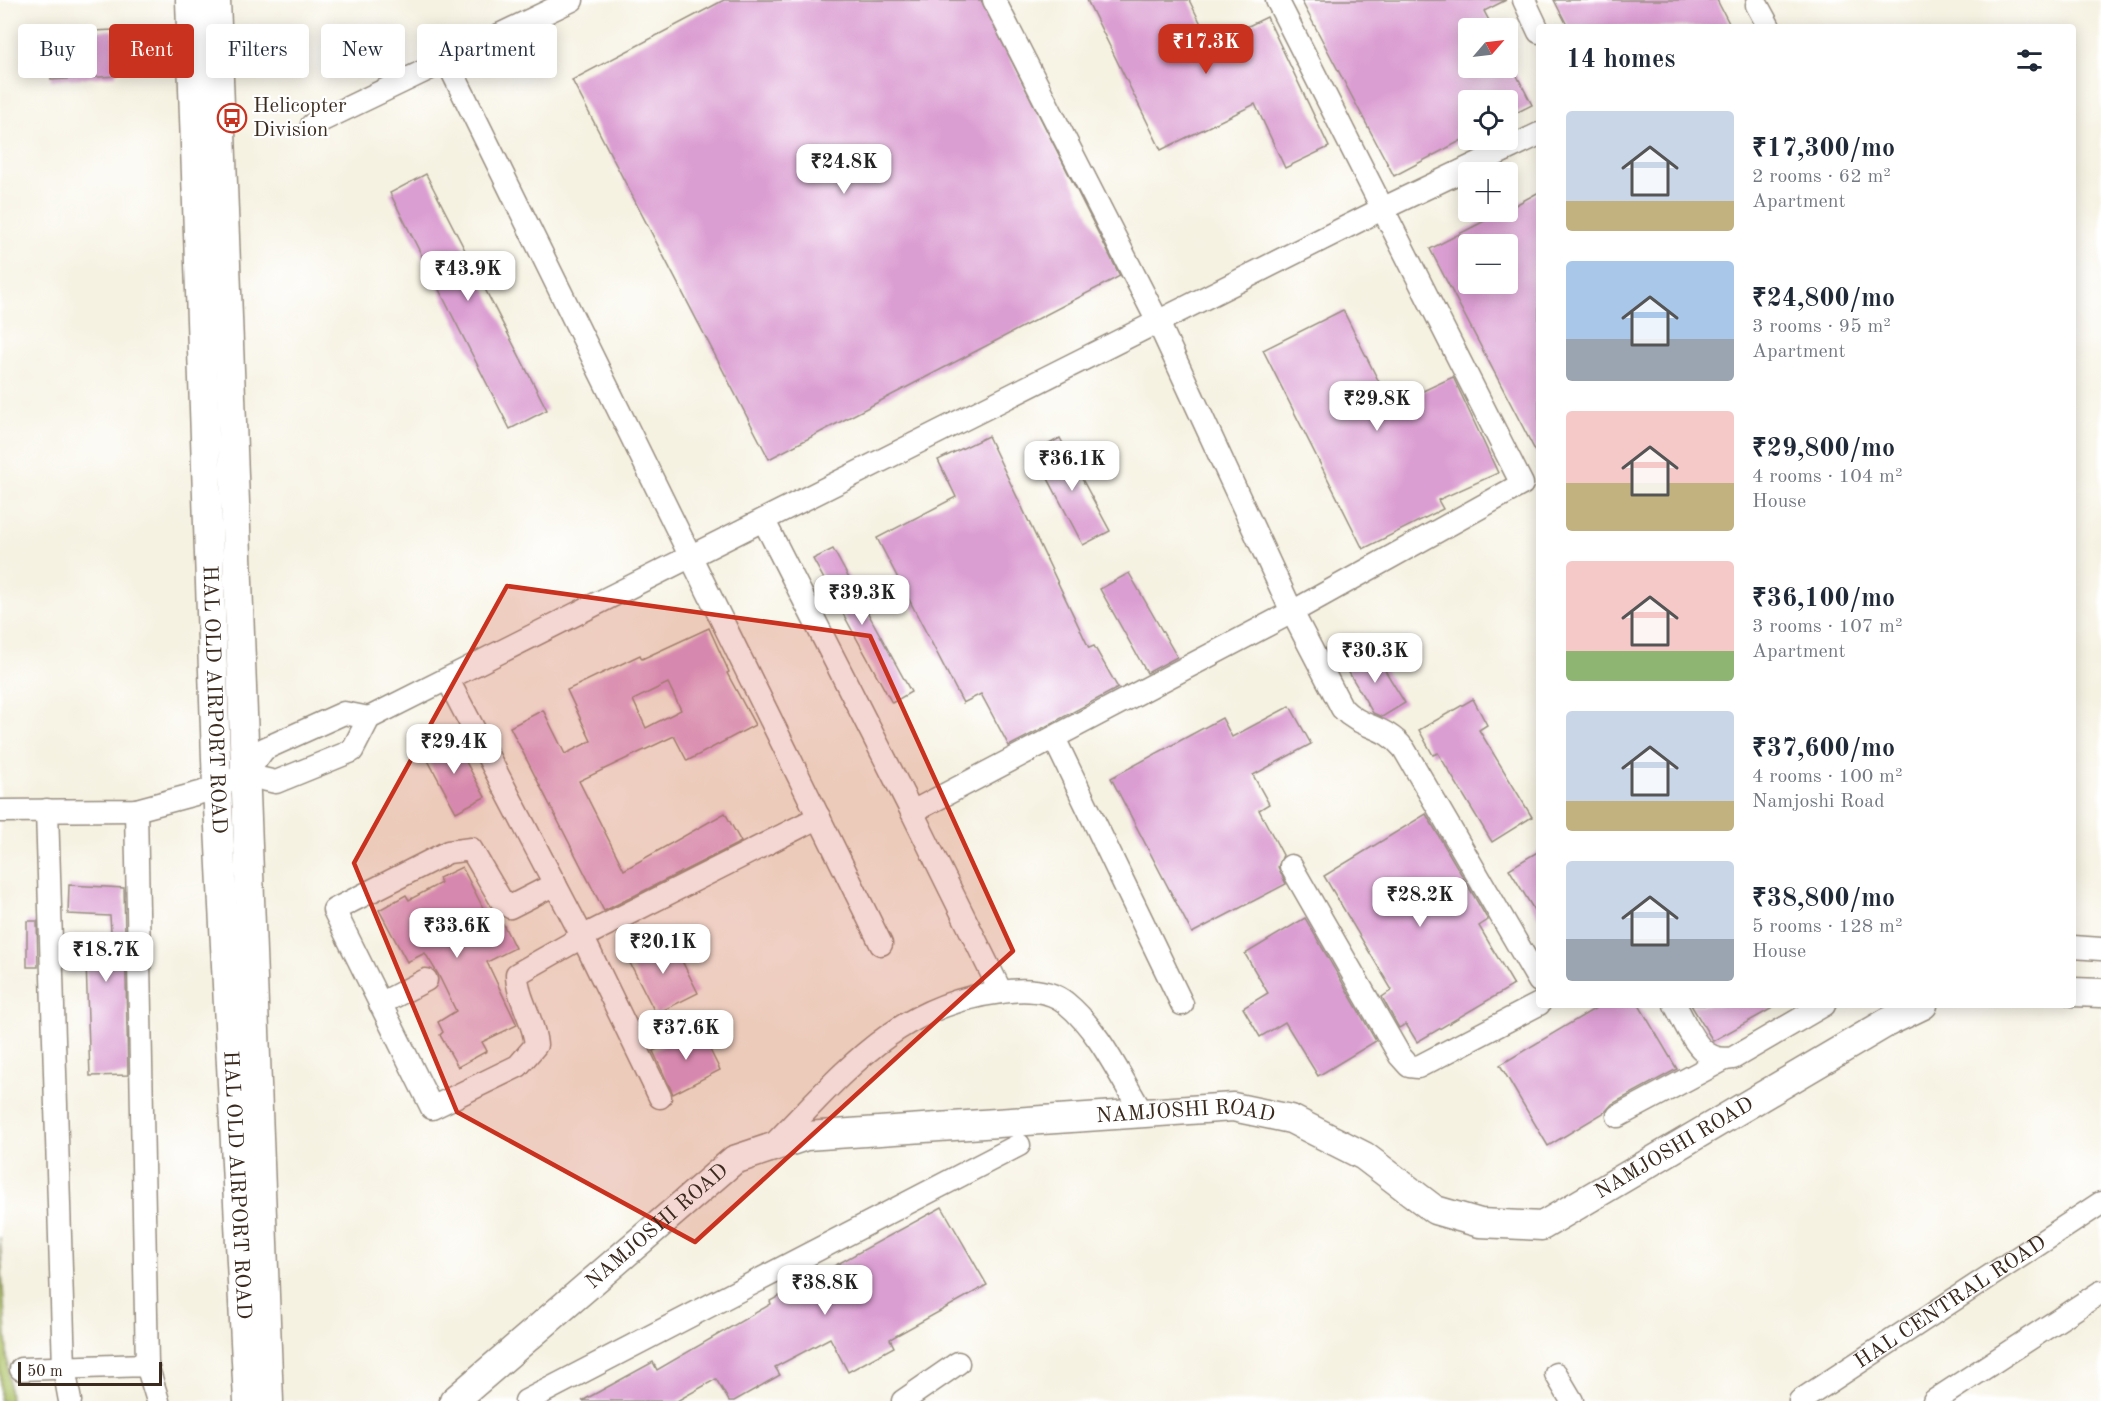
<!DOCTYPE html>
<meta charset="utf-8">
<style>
body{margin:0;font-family:"Old Standard TT",serif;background:#f6f6f7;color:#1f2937;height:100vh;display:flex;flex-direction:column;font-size:22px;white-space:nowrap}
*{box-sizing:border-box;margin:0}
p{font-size:20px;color:#747a83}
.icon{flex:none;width:33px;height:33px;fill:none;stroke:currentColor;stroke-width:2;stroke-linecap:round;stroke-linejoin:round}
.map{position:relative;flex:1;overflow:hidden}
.panel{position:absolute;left:1536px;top:24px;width:540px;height:984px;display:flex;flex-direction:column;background:#fff;border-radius:6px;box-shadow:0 3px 15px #0003}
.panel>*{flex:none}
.top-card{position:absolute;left:18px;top:24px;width:570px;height:54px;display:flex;gap:12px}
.needle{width:39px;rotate:62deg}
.controls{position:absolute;left:1458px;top:18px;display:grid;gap:12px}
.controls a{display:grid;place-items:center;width:60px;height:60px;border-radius:6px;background:#fff;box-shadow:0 3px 15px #0003;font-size:30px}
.scale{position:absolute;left:18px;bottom:15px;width:144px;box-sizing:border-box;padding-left:6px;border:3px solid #3b2a1e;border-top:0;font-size:16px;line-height:21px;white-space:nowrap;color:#3b2a1e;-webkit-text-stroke:4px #fff;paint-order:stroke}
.price{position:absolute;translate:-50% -51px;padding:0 14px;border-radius:12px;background:#fff;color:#222;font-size:20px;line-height:39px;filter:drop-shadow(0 2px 3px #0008)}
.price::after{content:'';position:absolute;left:50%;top:36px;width:18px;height:14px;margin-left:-9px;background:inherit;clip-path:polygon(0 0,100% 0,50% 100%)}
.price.on{background:#c8321e;color:#fff}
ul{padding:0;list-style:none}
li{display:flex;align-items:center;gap:18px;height:150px;padding:0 30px}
li span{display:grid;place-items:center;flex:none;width:168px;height:120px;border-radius:6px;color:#555}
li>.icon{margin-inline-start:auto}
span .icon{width:72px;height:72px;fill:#fffc;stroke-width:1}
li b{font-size:26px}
h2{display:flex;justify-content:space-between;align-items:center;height:72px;padding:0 30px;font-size:26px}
.tag{padding:0 21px;border-radius:6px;background:#fff;box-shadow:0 3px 15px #0003;font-size:21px;line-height:54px}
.tag.on{background:#c8321e;color:#fff}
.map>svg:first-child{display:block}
.green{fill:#aec368;stroke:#747643;stroke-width:1.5}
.building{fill:#db9ed2;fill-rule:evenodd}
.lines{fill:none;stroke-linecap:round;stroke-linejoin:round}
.minor-casing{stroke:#988e80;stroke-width:25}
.major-casing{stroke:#988e80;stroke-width:31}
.minor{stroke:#fff;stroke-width:22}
.major{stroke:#fff;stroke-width:28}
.marked{fill:#c8321e;fill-opacity:0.2;stroke:#c8321e;stroke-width:4.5;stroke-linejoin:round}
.labels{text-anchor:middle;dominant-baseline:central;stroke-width:4.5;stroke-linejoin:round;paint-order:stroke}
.poi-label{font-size:21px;fill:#3b2a1e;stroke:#fff;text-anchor:start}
.street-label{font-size:21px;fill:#3b2a1e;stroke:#fff}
</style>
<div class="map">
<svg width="2101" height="1401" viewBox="0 0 2101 1401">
<rect width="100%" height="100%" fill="#fff"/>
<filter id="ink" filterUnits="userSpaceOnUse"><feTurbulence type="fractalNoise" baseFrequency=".0167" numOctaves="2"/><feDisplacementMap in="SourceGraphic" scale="12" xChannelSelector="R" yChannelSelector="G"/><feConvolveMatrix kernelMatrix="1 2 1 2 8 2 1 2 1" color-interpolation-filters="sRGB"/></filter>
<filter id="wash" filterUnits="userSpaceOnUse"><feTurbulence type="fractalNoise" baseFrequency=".008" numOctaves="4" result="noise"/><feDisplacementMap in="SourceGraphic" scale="24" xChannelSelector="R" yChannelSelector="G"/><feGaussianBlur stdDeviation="1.35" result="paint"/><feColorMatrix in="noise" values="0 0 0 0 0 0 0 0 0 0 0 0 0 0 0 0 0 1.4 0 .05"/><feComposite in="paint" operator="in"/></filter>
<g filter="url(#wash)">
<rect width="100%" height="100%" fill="#f6f2e2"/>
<polygon class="green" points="0,1237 10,1401 0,1401"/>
<g id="blocks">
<g class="building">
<polygon points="724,0 981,0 1120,276 769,459 572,80"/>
<polygon points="1087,0 1189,0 1211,44 1267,17 1329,147 1285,168 1255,104 1161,150"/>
<polygon points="1301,0 1506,0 1484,11 1493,28 1468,28 1468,68 1513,68 1532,105 1508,117 1508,100 1468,100 1468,137 1394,176"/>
<polygon points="1554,0 1717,0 1731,27 1568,27"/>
<polygon points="114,30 116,76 51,80 49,33"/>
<polygon points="426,174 547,410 510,429 390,193"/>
<path d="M 1539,192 L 1539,458 L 1430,249 L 1502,212 L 1508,212 L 1508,209 ZM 1468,244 L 1508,244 L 1508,284 L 1468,284 Z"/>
<polygon points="1343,310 1391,406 1453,377 1498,473 1438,500 1443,509 1363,549 1263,350"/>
<polygon points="988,436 1089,648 1094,646 1118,688 1009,746 981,694 963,703 877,538 956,497 938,460"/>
<polygon points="1060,438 1110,531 1083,545 1034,452"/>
<polygon points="833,549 911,692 892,703 813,559"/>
<polygon points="1129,573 1177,657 1147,673 1100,589"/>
<path d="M 709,628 L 729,672 L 727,673 L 755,725 L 687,761 L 674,736 L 579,781 L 624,870 L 725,813 L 741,842 L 604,911 L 510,727 L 543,710 L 565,754 L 591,741 L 567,690 L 640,655 L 642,659 ZM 668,683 L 681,710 L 646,728 L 633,700 Z"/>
<polygon points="1372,649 1405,703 1382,717 1373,713 1345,666"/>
<polygon points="1473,699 1487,725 1479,730 1532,817 1492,842 1438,753 1433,755 1419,730"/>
<polygon points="1290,706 1311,744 1253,775 1269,804 1259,810 1283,855 1278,867 1286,884 1192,933 1111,778 1222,718 1232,737"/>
<polygon points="453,738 485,797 456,812 424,753"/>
<polygon points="1426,814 1488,920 1479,926 1514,985 1417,1042 1406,1024 1399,1028 1382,997 1392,990 1324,876"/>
<polygon points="1539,851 1539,918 1509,869"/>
<polygon points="462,867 494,929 503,924 515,948 487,962 517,1025 482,1042 487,1051 458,1067 440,1035 443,1032 438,1022 456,1011 438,974 425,953 407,962 379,910 406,895 409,900 441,883 439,878"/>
<polygon points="69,885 124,888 128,1075 90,1076 86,963 113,963 110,916 68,914"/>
<polygon points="1305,918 1376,1041 1318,1076 1285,1022 1260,1037 1243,1008 1268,993 1245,954"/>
<polygon points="27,921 37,921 38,967 27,967"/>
<polygon points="669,935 698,993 656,1014 627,957"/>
<polygon points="1601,1005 1639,1005 1677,1069 1612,1104 1605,1112 1548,1146 1500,1065"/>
<polygon points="1691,1005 1778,1005 1713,1041"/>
<polygon points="699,1028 720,1070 673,1094 653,1051"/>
<polygon points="942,1207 987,1285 890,1339 894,1347 848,1372 830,1338 775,1367 780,1375 734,1401 729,1401 716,1379 677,1401 582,1401 653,1362 657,1370 771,1304 770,1301"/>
</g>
</g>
</g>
<g filter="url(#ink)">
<use href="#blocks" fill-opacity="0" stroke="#988e80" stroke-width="1.5"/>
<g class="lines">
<g class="minor-casing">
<g id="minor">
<path d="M 994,0 L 1158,322 L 1292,612 L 1342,708 C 1361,729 1384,724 1404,749 L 1539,981"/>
<polyline points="1524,0 1539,32"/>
<polyline points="1757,5 1769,27"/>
<polyline points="447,61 881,944"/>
<polyline points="312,125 572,0"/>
<polyline points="764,521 912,812 1292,612 1522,484 1277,0"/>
<polyline points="448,680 580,932 660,1097"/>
<polyline points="1054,738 1182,1004"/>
<polyline points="245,775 276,782 352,751 369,718 1382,209 1539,134"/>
<polyline points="47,810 64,1368 70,1401"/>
<polyline points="136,810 147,1365"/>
<polyline points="0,811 136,810 203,792 245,775 264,749 344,713 369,718"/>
<polyline points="912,812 1001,992"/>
<polyline points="1291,866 1400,1056 1409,1066 1418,1067 1539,1004"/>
<path d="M 555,884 L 510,907 L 501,900 L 471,849 L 448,852 L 334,910 L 432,1108 L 518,1066 L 536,1045 C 534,1019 517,999 517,974 L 582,937 L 819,817"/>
<polyline points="2073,947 2101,949"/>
<polyline points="380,1004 426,980"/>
<path d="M 1675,1005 C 1689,1029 1699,1065 1733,1058 L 1824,1005"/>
<polyline points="1618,1116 1723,1060"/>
<path d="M 773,1145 C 842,1075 896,1004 1001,992 C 1022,989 1048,988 1066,1003 C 1100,1031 1120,1077 1143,1114"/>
<polyline points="21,1369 147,1365 158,1401"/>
<polyline points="1556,1374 1572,1401"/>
<polyline points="526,1401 1019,1145"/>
<polyline points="903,1401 958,1363"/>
<path id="s1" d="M 1800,1401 L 2101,1203"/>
<polyline points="1934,1401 2101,1292"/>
</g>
</g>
<g class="major-casing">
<g id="major">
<path id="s2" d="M 190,0 L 217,787 L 248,1401"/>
<polyline points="216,0 269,1401"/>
<polyline points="2073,992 2101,993"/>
<path id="s3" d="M 454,1401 L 734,1160 L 806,1136 L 1233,1107 L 1291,1119 L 1364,1156 L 1435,1210 L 1480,1223 L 1542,1226 L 1888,1022 L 1923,1005"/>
</g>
</g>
<use href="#minor" class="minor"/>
<use href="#major" class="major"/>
</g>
</g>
<path class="marked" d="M 507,586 L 870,636 L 1013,951 L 695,1242 L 457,1112 L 354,863 Z"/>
<defs>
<g id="bus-ring" transform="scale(1.5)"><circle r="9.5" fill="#fff" stroke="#c8321e" stroke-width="1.5"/><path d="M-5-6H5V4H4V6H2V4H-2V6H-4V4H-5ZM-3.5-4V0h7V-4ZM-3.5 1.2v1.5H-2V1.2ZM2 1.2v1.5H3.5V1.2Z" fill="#c8321e"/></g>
</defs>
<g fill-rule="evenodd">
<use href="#bus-ring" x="232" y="118"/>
</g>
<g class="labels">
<g class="poi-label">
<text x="253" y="106">Helicopter<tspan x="253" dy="24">Division</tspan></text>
</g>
<g class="street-label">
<text stroke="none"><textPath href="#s2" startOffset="700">HAL OLD AIRPORT ROAD</textPath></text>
<text stroke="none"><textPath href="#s3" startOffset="826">NAMJOSHI ROAD</textPath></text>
<text stroke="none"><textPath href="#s3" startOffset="1366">NAMJOSHI ROAD</textPath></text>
<text stroke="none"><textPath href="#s2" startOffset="1186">HAL OLD AIRPORT ROAD</textPath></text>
<text stroke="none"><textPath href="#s3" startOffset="268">NAMJOSHI ROAD</textPath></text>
<text stroke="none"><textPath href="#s1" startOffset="180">HAL CENTRAL ROAD</textPath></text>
</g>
</g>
</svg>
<div class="controls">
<a><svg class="needle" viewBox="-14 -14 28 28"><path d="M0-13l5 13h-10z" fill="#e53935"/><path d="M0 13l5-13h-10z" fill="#747a83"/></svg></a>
<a><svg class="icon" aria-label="locate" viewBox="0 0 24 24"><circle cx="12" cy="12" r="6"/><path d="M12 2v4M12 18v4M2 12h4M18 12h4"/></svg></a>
<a>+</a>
<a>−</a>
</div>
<div class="scale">50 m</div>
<b class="price on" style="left:1206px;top:75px">₹17.3K</b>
<b class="price" style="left:844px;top:195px">₹24.8K</b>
<b class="price" style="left:468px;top:302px">₹43.9K</b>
<b class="price" style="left:1377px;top:432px">₹29.8K</b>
<b class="price" style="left:1072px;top:492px">₹36.1K</b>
<b class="price" style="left:862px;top:626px">₹39.3K</b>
<b class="price" style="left:1375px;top:684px">₹30.3K</b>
<b class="price" style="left:454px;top:775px">₹29.4K</b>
<b class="price" style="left:1420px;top:928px">₹28.2K</b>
<b class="price" style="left:457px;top:959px">₹33.6K</b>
<b class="price" style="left:663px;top:975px">₹20.1K</b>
<b class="price" style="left:106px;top:983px">₹18.7K</b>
<b class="price" style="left:686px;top:1061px">₹37.6K</b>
<b class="price" style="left:825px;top:1316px">₹38.8K</b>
<div class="top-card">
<a class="tag">Buy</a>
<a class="tag on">Rent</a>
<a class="tag">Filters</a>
<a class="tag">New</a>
<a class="tag">Apartment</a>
</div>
<section class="panel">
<h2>14 homes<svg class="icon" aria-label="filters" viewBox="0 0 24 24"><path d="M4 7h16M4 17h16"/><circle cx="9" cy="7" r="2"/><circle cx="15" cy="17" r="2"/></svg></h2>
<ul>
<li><span style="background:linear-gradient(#c9d6e8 75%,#c2b280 0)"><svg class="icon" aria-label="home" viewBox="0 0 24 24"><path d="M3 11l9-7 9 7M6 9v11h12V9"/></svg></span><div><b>₹17,300/mo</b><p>2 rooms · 62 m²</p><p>Apartment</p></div></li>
<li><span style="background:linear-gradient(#a9c7e8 65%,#9aa5b1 0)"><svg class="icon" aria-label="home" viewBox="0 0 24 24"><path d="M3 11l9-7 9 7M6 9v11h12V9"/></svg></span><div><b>₹24,800/mo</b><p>3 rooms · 95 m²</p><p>Apartment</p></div></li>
<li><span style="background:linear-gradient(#f6c9c9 60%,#c2b280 0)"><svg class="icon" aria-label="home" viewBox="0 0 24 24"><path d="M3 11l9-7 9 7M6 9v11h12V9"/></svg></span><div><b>₹29,800/mo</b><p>4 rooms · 104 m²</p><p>House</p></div></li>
<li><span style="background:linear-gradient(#f6c9c9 75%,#8fb573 0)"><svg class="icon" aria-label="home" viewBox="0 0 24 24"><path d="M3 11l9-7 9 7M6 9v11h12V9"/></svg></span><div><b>₹36,100/mo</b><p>3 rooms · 107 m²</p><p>Apartment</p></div></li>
<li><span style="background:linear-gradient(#c9d6e8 75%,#c2b280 0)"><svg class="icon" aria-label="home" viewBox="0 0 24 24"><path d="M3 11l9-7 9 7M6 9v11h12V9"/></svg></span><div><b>₹37,600/mo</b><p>4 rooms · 100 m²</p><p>Namjoshi Road</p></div></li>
<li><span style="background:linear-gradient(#c9d6e8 65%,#9aa5b1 0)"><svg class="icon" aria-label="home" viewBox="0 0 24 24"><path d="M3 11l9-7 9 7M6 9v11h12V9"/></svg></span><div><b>₹38,800/mo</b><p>5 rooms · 128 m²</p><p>House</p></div></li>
</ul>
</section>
</div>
